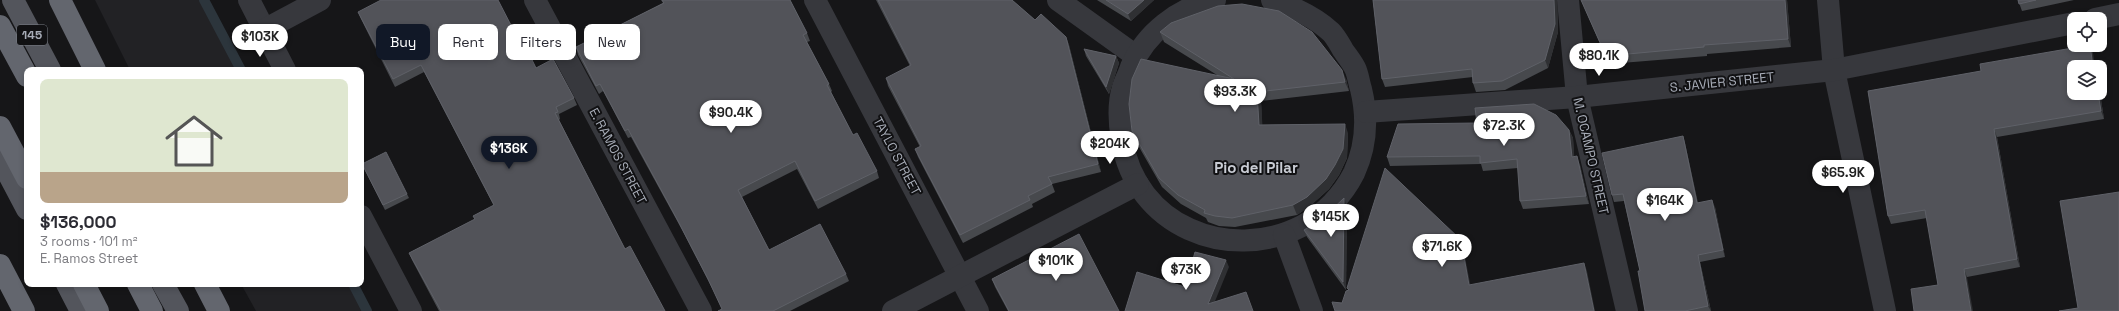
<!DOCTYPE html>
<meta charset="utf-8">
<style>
body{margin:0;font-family:"Space Grotesk",sans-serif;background:#f7f7f7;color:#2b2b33;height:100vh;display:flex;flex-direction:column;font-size:15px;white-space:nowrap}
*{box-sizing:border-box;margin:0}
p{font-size:13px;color:#7c7c81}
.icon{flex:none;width:22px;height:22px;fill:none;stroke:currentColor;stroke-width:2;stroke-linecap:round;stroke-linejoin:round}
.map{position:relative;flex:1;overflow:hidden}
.panel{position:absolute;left:24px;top:67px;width:340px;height:220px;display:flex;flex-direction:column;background:#fff;border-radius:8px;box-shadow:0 2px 6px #0003}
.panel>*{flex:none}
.banner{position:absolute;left:376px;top:24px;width:380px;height:36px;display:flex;gap:8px}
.buttons{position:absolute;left:2067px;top:12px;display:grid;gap:8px}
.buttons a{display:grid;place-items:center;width:40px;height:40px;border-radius:8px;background:#fff;box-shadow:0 2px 6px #0003;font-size:20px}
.price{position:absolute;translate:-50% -34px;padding:0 9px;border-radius:14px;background:#fff;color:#222;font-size:13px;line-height:26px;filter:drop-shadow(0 1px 2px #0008)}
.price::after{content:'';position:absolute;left:50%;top:24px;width:12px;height:9px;margin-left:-6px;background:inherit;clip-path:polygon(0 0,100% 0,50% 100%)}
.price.on{background:#111827;color:#fff}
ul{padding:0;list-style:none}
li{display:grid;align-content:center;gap:8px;height:212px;padding:0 16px}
li span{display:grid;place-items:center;height:124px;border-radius:8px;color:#555}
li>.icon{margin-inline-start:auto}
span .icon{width:72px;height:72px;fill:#fffc;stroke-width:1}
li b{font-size:17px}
.pill{padding:0 14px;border-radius:8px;background:#fff;box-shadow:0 2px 6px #0003;font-size:14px;line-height:36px}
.pill.on{background:#111827;color:#fff}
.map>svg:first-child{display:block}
.built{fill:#222225}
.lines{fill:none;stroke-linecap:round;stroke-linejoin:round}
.stream{stroke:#2c353c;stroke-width:10}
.minor{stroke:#37383d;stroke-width:22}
.major{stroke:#53555c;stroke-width:22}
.highway{stroke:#63666e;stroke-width:22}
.wall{fill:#47494d}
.shaded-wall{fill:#2f3033}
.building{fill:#525359;stroke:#5f6168}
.labels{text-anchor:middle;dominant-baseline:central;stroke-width:4;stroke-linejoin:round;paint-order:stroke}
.shield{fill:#111113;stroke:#7b7e86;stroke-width:1}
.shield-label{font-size:12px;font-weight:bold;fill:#a8adb8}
.street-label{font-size:13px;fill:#a8adb8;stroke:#111113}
.quarter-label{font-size:15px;font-weight:bold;fill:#c9ccd4;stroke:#111113}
</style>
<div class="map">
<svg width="2119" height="311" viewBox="0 0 2119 311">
<rect width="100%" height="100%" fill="#161618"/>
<g class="built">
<polygon points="95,0 208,0 244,70 130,70"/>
<polygon points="241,284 353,284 367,311 256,311"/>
</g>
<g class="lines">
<g class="stream">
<polyline points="204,0 241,70"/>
<polyline points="353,284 367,311"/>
</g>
<g class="minor">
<polyline points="249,0 285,70"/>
<polyline points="535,0 701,311"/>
<polyline points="815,0 978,311"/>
<polyline points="1058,0 1136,56"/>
<path d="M 1215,0 C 1178,8 1146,33 1131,67 C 1129,74 1125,80 1123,87 C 1118,104 1119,123 1122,140 C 1135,225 1228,264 1302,226 C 1324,215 1343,195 1354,173 C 1367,145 1368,118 1361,89 C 1359,83 1358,74 1355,68 C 1352,62 1347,56 1343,50 C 1340,45 1336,37 1331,32 C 1315,17 1293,7 1272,0"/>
<polyline points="1568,0 1577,97 1627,311"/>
<polyline points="1828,0 1834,70 1885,311"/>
<polyline points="2095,19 2119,14"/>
<polyline points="264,30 320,0"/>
<polyline points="1366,112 1577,97 1834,70 2074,23"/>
<polyline points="361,216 411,311"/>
<polyline points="1284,235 1312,311"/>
<polyline points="893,311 1138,184"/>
</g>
<g class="major">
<polyline points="13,0 50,70"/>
<polyline points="0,158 27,209"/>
<polyline points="67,284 81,311"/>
<polyline points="163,284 178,311"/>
</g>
<g class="highway">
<polyline points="60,0 95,70"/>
<polyline points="0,26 27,76"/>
<polyline points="0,127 27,178"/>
<polyline points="0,265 24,311"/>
<polyline points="84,284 98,311"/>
<polyline points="138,284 152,311"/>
<polyline points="205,284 219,311"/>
</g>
</g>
<g class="wall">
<polygon points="661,0 790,0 807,33 810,41 807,42 829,84 832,91 831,92 853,135 877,171 879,178 818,209 797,169 742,197 769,250 846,274 849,281 790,311 718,311 722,309 711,286 681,228 631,137 628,138 603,91 599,94 578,55 576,47 663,3"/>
<polygon points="876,0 1012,0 1035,20 1066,37 1069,45 1101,172 1052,184 1055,192 1032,204 1033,207 963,243 918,157 915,149 920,147 888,86 886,78 910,66"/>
<polygon points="1097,0 1154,0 1131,21"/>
<polygon points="1373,0 1557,0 1558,32 1548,68 1505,90 1476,92 1473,83 1473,77 1385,87 1382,79"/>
<polygon points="1581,0 1787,0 1791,47 1707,54 1707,56 1609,64"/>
<polygon points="2018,0 2074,0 2022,11"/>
<polygon points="358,12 514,31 536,68 574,98 577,105 559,114 560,119 559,120 625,249 665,311 439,311 412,260 409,253 475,220 473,216 494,206 424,72 395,87 361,19"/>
<polygon points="1160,32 1346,79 1349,91 1261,101 1262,125 1348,133 1347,158 1339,175 1329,189 1310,206 1297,215 1235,227 1219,226 1208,222 1206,218 1181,204 1162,187 1135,140 1132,131 1217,75 1164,42"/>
<polygon points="1084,49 1116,56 1119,63 1109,94 1086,56"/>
<polygon points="2093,53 2074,93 2100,93 2104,119 1997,137 2020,267 1967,277 1938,285 1927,218 1891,224 1888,216 1868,91"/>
<polygon points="1569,130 1573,138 1574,157 1580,165 1589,204 1523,209 1520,201 1518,168 1483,171 1481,164 1390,166 1387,157"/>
<polygon points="1683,136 1685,143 1698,203 1715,207 1725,257 1700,262 1711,311 1645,311 1640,271 1624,201 1614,202 1612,195"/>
<polygon points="362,164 407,194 409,198 385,210"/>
<polygon points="1347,206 1346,290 1307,237 1304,230"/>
<polygon points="992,279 1119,311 1008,311 995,287"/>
</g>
<g class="shaded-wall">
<polygon points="1144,0 1154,0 1131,21 1128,14"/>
<polygon points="1554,0 1557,0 1558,32 1548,68 1545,60"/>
<polygon points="1785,0 1787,0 1791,47 1788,39"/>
<polygon points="1066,37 1069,45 1101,172 1098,164"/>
<polygon points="2090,45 2093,53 2095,67 2093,67"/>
<polygon points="1116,56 1119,63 1109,94 1106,87"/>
<polygon points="1342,70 1346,79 1349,91 1345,82"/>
<polygon points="1257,92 1261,101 1263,134 1259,125"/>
<polygon points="2098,93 2100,93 2104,119 2101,111"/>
<polygon points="1345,124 1348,133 1347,158 1339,175 1329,189 1310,206 1297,215 1293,205"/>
<polygon points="1994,129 1997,137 2020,267 2017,259"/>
<polygon points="1569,130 1573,138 1575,166 1572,157"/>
<polygon points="1683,136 1685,143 1699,210 1697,203"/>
<polygon points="1577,156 1580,165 1589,204 1586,196"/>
<polygon points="1344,198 1347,206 1346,290 1343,282"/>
<polygon points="1712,200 1715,207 1725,257 1723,250"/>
<polygon points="1461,240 1463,247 1472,293 1469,285"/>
<polygon points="1698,255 1700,262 1711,311 1708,306"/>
<polygon points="1226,260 1229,267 1211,311 1208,304"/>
<polygon points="1584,263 1587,271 1595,311 1594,311"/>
<polygon points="1964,269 1967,277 1973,311 1971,311"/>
</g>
<g class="building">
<polygon points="381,0 498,0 514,31 517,29 536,68 553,59 574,98 556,107 558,112 555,113 625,249 630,246 665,311 441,311 409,253 475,219 473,216 494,205 421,65 393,79 358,12"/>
<polygon points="662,0 790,0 807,33 803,35 829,84 827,85 853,135 857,133 877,171 815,201 795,161 738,190 769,250 820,224 846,274 773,311 718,311 722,309 708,279 678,221 628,129 625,131 600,84 596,86 576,47 664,3"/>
<polygon points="878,0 1012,0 1035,20 1041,14 1066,37 1098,164 1048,177 1052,184 1028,196 1030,200 960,235 915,149 921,146 886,78 911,65"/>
<polygon points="1106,0 1144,0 1128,14"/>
<polygon points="1373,0 1554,0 1555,24 1545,60 1502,81 1473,83 1472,69 1382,79"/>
<polygon points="1581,0 1785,0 1788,39 1704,45 1704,47 1606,56"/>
<polygon points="2018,0 2036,0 2019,4"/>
<polygon points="1242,4 1279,11 1312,32 1342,70 1345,82 1257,92 1259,125 1345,124 1343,149 1335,165 1326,179 1307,197 1293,205 1232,218 1215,216 1204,213 1205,210 1178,195 1159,178 1132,131 1129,104 1132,79 1141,59 1234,79 1160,32 1171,23 1218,6"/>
<polygon points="2090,45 2093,67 2074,67 2074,93 2098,93 2101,111 1994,129 2017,259 1964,269 1971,311 1914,311 1911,289 1938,285 1925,210 1888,216 1868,91 1981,71 1980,64"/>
<polygon points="1084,49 1116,56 1106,87"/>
<polygon points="1534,104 1556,115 1569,130 1572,157 1577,156 1586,196 1520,201 1517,159 1480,163 1480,156 1387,157 1398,124 1477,123 1475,108"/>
<polygon points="1683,136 1697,203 1712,200 1723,250 1698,255 1708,306 1685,311 1645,311 1638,271 1640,271 1623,194 1612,195 1602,153"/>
<polygon points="386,152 407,194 383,205 362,164"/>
<polygon points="1385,168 1461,240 1469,285 1584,263 1594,311 1335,311 1332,302 1342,303 1346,291 1349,290 1347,288"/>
<polygon points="2119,192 2119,311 2059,311 2078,308 2060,201"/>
<polygon points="1344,198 1343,282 1304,230 1323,218"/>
<polygon points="1079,234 1119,311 1008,311 1009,311 992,279"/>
<polygon points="1195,252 1226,260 1208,304 1246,292 1253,311 1125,311 1137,272 1185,287"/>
</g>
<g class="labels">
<rect class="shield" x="17" y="25" width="30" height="20" rx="3"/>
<g class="shield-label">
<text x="32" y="35">145</text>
</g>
<g class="street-label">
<text transform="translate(1722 82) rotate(-6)">S. JAVIER STREET</text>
<text transform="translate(618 156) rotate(62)">E. RAMOS STREET</text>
<text transform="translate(897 156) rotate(62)">TAYLO STREET</text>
<text transform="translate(1591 156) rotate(77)">M. OCAMPO STREET</text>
</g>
<g class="quarter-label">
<text x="1256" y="167">Pio del Pilar</text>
</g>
</g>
</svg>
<div class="buttons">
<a><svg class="icon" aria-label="locate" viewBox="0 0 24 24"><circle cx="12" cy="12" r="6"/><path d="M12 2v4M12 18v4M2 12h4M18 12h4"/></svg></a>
<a><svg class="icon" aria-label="layers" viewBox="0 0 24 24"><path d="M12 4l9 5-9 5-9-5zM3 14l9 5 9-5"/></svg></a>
</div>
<b class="price" style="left:260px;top:58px">$103K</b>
<b class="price" style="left:1599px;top:77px">$80.1K</b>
<b class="price" style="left:1235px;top:113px">$93.3K</b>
<b class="price" style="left:731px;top:134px">$90.4K</b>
<b class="price" style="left:1504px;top:147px">$72.3K</b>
<b class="price" style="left:1110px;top:165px">$204K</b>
<b class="price on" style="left:509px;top:170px">$136K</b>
<b class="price" style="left:1843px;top:194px">$65.9K</b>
<b class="price" style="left:1665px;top:222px">$164K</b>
<b class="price" style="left:1331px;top:238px">$145K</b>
<b class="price" style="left:1442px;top:268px">$71.6K</b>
<b class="price" style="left:1056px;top:282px">$101K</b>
<b class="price" style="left:1186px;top:291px">$73K</b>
<div class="banner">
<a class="pill on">Buy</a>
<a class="pill">Rent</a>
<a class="pill">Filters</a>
<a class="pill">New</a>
</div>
<section class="panel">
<ul>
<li><span style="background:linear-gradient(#dfe7d0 75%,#b9a48a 0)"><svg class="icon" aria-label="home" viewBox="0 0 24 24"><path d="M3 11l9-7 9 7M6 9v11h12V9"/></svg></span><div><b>$136,000</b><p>3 rooms · 101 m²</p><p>E. Ramos Street</p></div></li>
</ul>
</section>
</div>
